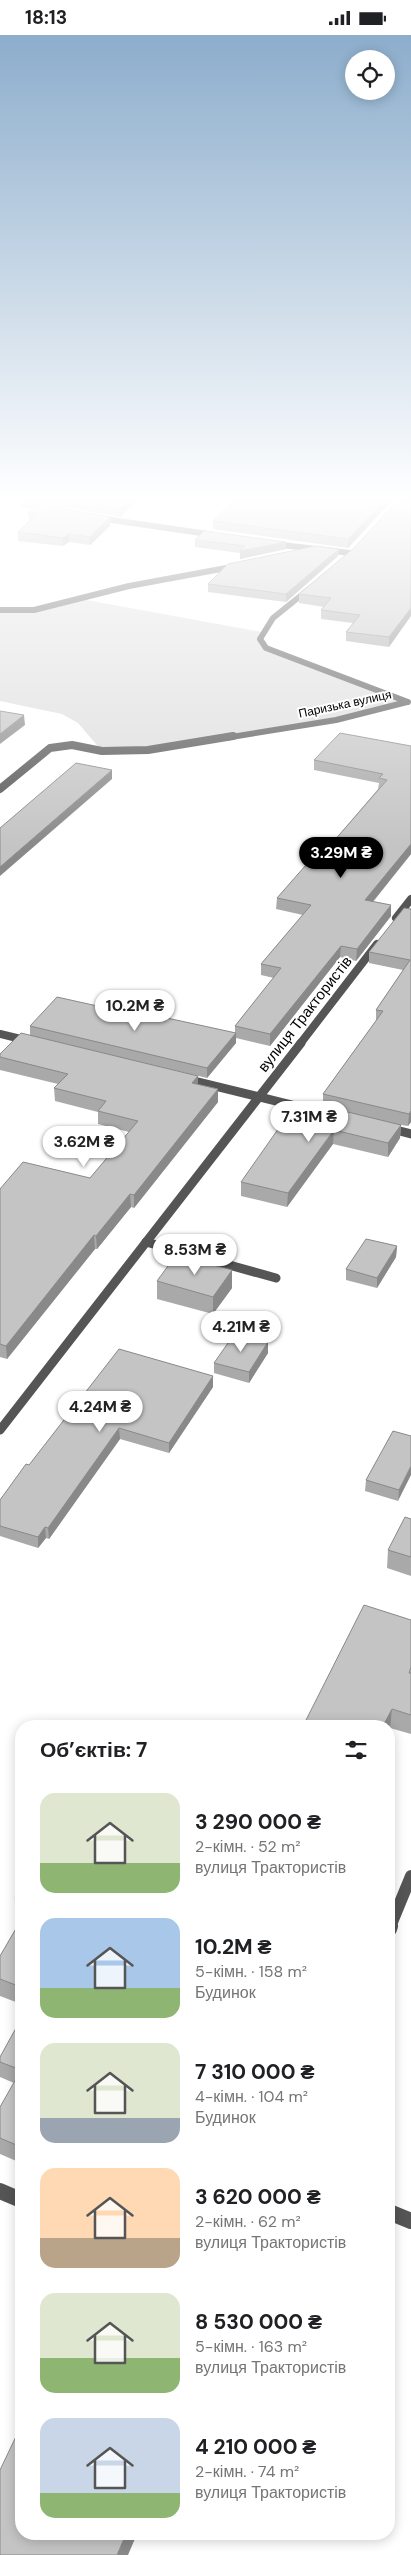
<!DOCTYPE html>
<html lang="uk">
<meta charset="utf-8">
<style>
body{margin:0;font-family:"DM Sans",sans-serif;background:#f2f2f2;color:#202124;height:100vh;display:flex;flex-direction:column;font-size:19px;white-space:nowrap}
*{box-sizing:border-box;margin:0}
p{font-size:16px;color:#757577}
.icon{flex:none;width:28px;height:28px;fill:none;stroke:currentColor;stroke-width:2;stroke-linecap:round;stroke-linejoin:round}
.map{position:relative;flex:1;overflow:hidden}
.sheet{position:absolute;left:15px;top:1685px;width:380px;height:820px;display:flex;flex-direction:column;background:#fff;border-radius:20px;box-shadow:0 2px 12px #0003}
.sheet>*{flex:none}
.buttons{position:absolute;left:345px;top:15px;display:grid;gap:10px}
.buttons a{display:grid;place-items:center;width:50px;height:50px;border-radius:50%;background:#fff;box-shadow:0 2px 12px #0003;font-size:25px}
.price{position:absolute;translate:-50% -42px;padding:0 11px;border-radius:18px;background:#fff;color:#222;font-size:16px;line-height:32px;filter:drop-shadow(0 1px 2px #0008)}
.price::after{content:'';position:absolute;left:50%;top:30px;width:15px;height:11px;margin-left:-8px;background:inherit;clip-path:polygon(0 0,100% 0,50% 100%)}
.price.on{background:#000;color:#fff}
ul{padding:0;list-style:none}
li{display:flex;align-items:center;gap:15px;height:125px;padding:0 25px}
li span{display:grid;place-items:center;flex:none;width:140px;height:100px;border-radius:15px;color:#555}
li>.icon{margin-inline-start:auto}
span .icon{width:60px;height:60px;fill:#fffc;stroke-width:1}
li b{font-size:21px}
h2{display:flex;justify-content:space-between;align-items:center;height:60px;padding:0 25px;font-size:21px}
.status{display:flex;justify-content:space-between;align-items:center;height:35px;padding:0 25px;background:#fff;direction:ltr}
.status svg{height:14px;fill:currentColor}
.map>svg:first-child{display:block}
.green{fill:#dcdcdc}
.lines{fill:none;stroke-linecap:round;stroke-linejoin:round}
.lane-far1{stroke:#555;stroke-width:9}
.lane{stroke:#555;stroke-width:16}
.street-far4{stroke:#555;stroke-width:6}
.street-far3{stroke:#555;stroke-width:8}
.street-far2{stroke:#555;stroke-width:9}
.street-far1{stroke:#555;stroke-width:12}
.street{stroke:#555;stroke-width:16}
.wall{fill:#a9a9a9}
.shaded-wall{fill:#898989}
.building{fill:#c4c4c4;stroke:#898989}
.labels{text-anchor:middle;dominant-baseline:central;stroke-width:4;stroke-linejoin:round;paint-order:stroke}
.far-street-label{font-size:12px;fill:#000;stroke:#fff}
.street-label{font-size:15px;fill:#000;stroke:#fff}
</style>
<div class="status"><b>18:13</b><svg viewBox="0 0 49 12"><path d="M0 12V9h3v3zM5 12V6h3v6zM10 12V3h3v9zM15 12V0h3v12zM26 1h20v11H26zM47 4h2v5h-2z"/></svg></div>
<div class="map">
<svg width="411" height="2520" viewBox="0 0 411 2520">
<rect width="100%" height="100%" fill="#fff"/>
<polygon class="green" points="81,564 262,597 260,604 267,613 407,667 336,685 148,715 102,716 78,688 62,679 0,666 0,575 34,575"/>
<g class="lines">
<polyline class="lane-far1" points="146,1207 276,1243"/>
<polyline class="lane" points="389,2177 411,2186"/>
<g class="street-far4">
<polyline points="98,483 215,500"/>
<polyline points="274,509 350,518"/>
<polyline points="309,554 273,583 260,604 266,613 408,667"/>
<polyline points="0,575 34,575 129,551 237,531"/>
<polyline points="225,703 336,685 407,667"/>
</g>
<g class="street-far3">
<polyline points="0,754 50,713 72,710 102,716 148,715 233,701"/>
<polyline points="396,883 411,864"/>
<polyline points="0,999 29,1006"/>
<polyline points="300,1009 377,909"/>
</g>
<g class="street-far2">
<polyline points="186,1044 308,1074"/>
<polyline points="388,1093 411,1099"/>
<polyline points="0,1395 301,1008"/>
</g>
<polyline class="street-far1" points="390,1892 411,1841"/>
<g class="street">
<polyline points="389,1894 390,1891"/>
<polyline points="0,2156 21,2165"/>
</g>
</g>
<g class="wall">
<polygon points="22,461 139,461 139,463 120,482 51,469 48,470 110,482 110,491 90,510 69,507 63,511 18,506 18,497 29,486 28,478 34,473 20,472 19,464"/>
<polygon points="239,461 396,461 348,513 213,494 213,486"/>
<polygon points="402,461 389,612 346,606 346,597 353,588 321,584 321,575 324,572 299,568 299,559 354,513"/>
<polygon points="195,505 286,514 240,524 240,518 195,512"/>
<polygon points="339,514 338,521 286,567 208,557 208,549"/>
<polygon points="411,711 411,819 373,867 391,881 356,926 340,922 270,1011 236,1003 236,1008 207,1043 116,1021 198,1041 198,1049 218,1067 134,1173 131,1172 97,1214 95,1214 7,1324 0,1322 0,1154 90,1143 129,1097 98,1089 98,1077 55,1066 54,1053 58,1049 0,1035 0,1019 30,1000 30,991 165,986 235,998 235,991 274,943 261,940 261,929 303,880 276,874 277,863 333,807 378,754 379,748 314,735 314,725"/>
<polygon points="411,874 411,1087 408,1091 401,1090 400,1103 388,1122 333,1109 287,1172 241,1161 241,1147 312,1074 323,1071 323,1059 376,986 376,975 403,935 369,928 369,917"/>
<polygon points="397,1211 396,1222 377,1253 346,1245 346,1234"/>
<polygon points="157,1246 232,1253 213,1279 157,1264"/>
<polygon points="268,1307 268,1318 249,1348 214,1338 214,1328"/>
<polygon points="213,1341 213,1352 169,1418 120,1404 49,1504 46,1503 38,1513 0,1501 0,1465 29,1430"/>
<polygon points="411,1401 398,1466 365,1456 366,1445"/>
<polygon points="411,1484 411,1541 387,1533 388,1515"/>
<polygon points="411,1585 411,1699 390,1693 389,1695 389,1691 303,1691"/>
<polygon points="21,1853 21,1883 17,1881 15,1863"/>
<polygon points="21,1885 21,1969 0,1961 0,1921"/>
<polygon points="21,1984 21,2128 0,2119 0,2072 14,2048 0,2042 0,2022"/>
</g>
<g class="shaded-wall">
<polygon points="51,461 51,469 46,471 45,468 46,463"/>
<polygon points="132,461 139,461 139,463 120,482 119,474"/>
<polygon points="389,461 396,461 348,513 348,504"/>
<polygon points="110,482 110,491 90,510 90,502"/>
<polygon points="69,499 69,507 63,511 63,503"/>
<polygon points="286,507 286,514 240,524 240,516"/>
<polygon points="339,514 338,521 286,567 286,559"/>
<polygon points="411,573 411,581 389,612 389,602"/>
<polygon points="24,680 25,690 0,709 0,699"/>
<polygon points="112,735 112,744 0,841 0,832"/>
<polygon points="411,809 411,819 365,876 365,865"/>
<polygon points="391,870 391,881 356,926 357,914"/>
<polygon points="341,911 340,922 270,1011 270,999"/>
<polygon points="236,998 236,1008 207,1043 207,1033"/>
<polygon points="198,1041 198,1054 192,1048"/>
<polygon points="218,1054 218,1067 134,1173 134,1160"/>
<polygon points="411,1076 411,1087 408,1091 409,1079"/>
<polygon points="401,1090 400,1103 388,1122 388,1108"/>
<polygon points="334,1095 333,1109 287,1172 288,1158"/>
<polygon points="130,1159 131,1172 97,1214 96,1201"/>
<polygon points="94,1200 95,1214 7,1324 6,1311"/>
<polygon points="397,1211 396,1222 377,1253 377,1243"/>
<polygon points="232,1235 232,1253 213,1279 213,1262"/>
<polygon points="268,1307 268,1318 249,1348 249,1337"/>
<polygon points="213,1341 213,1352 169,1418 169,1408"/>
<polygon points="119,1393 120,1404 49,1504 48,1493"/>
<polygon points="411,1431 411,1440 398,1466 399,1455"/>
<polygon points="45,1492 46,1503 38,1513 38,1502"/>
<polygon points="392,1674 390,1693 389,1695 389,1691 383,1691"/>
<polygon points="126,2499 137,2499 128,2520 117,2520"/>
</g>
<g class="building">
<polygon points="22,461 50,461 46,463 45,468 49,471 110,482 90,502 69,499 63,503 18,497 37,479 28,478 43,466 19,464"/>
<polygon points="51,461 132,461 119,474"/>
<polygon points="239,461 389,461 348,504 213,486"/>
<polygon points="402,461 411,461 411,573 389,602 346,597 360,580 321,575 331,563 299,559 354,513"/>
<polygon points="204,496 286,507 240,516 245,511 195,505"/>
<polygon points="316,511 339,514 286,559 208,549 228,529"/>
<polygon points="0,676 24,680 0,699"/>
<polygon points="340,698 411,711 411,809 365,865 391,870 357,914 341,911 270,999 235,991 281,933 261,929 311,870 277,863 327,806 333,807 387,745 379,743 383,739 314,725"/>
<polygon points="76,728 112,735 0,832 0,793"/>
<polygon points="404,873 411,874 411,1076 409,1079 323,1059 383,976 376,975 410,925 369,917"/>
<polygon points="57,962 165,986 167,983 236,998 207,1033 30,991"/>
<polygon points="21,998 198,1041 192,1048 218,1054 134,1160 130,1159 96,1201 94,1200 6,1311 0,1309 0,1154 23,1127 90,1143 138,1086 98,1076 106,1066 54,1053 68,1039 0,1022 0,1019"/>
<polygon points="315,1069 401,1090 388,1108 334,1095 288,1158 241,1147 295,1070 312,1074"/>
<polygon points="366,1204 397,1211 377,1243 346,1234"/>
<polygon points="176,1220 232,1235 213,1262 157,1246"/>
<polygon points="235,1298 268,1307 249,1337 214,1328"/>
<polygon points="119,1314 213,1341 169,1408 119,1393 48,1493 45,1492 38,1502 0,1491 0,1465 26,1429 29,1430"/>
<polygon points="393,1396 411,1401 411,1431 399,1455 366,1445"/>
<polygon points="405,1482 411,1484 411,1522 388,1515"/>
<polygon points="364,1570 411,1585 411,1632 409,1638 411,1638 411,1680 392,1674 383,1691 303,1691"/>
<polygon points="21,1853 21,1866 15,1863"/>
<polygon points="21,1885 21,1952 0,1944 0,1921"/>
<polygon points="21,1984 21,2112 0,2103 0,2072 21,2035 0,2027 0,2022"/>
<polygon points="21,2391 21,2499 126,2499 117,2520 0,2520 0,2435"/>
</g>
<linearGradient id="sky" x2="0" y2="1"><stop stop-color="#8cadcc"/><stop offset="0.57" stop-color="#fff"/><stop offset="1" stop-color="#fff" stop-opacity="0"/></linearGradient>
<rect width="411" height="814" fill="url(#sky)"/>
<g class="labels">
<g class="far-street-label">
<text transform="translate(345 669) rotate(-12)">Паризька вулиця</text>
</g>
<g class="street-label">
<text transform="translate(305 979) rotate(-52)">вулиця Трактористів</text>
</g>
</g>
</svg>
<div class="buttons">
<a><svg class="icon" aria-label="locate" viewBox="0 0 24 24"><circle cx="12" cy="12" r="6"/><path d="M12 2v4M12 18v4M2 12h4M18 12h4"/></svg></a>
</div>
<b class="price on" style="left:341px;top:844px">3.29M ₴</b>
<b class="price" style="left:135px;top:997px">10.2M ₴</b>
<b class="price" style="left:309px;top:1108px">7.31M ₴</b>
<b class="price" style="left:84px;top:1133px">3.62M ₴</b>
<b class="price" style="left:195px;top:1241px">8.53M ₴</b>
<b class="price" style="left:241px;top:1318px">4.21M ₴</b>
<b class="price" style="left:100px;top:1398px">4.24M ₴</b>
<section class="sheet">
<h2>Об’єктів: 7<svg class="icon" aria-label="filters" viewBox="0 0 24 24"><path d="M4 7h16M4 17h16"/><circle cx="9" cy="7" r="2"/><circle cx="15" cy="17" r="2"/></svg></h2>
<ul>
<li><span style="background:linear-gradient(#dfe7d0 70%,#8fb573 0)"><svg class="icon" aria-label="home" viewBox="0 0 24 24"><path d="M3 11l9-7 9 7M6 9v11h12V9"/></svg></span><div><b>3 290 000 ₴</b><p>2-кімн. · 52 m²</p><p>вулиця Трактористів</p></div></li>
<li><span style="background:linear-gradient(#a9c7e8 70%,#8fb573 0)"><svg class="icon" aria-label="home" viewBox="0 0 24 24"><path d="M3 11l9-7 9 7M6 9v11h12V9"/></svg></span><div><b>10.2M ₴</b><p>5-кімн. · 158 m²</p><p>Будинок</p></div></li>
<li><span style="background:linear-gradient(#dfe7d0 75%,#9aa5b1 0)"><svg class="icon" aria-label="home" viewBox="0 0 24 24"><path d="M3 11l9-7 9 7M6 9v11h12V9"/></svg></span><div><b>7 310 000 ₴</b><p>4-кімн. · 104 m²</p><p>Будинок</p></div></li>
<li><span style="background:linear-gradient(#ffd9b3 70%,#b9a48a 0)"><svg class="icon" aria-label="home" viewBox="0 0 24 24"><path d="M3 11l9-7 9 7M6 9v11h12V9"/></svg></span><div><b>3 620 000 ₴</b><p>2-кімн. · 62 m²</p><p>вулиця Трактористів</p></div></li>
<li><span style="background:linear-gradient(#dfe7d0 65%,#8fb573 0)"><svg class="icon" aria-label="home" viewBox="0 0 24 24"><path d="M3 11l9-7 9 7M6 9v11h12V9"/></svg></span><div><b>8 530 000 ₴</b><p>5-кімн. · 163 m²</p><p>вулиця Трактористів</p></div></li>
<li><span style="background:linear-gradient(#c9d6e8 75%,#8fb573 0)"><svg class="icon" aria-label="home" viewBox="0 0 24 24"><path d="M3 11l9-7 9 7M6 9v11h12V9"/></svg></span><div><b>4 210 000 ₴</b><p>2-кімн. · 74 m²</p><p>вулиця Трактористів</p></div></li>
</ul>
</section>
</div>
